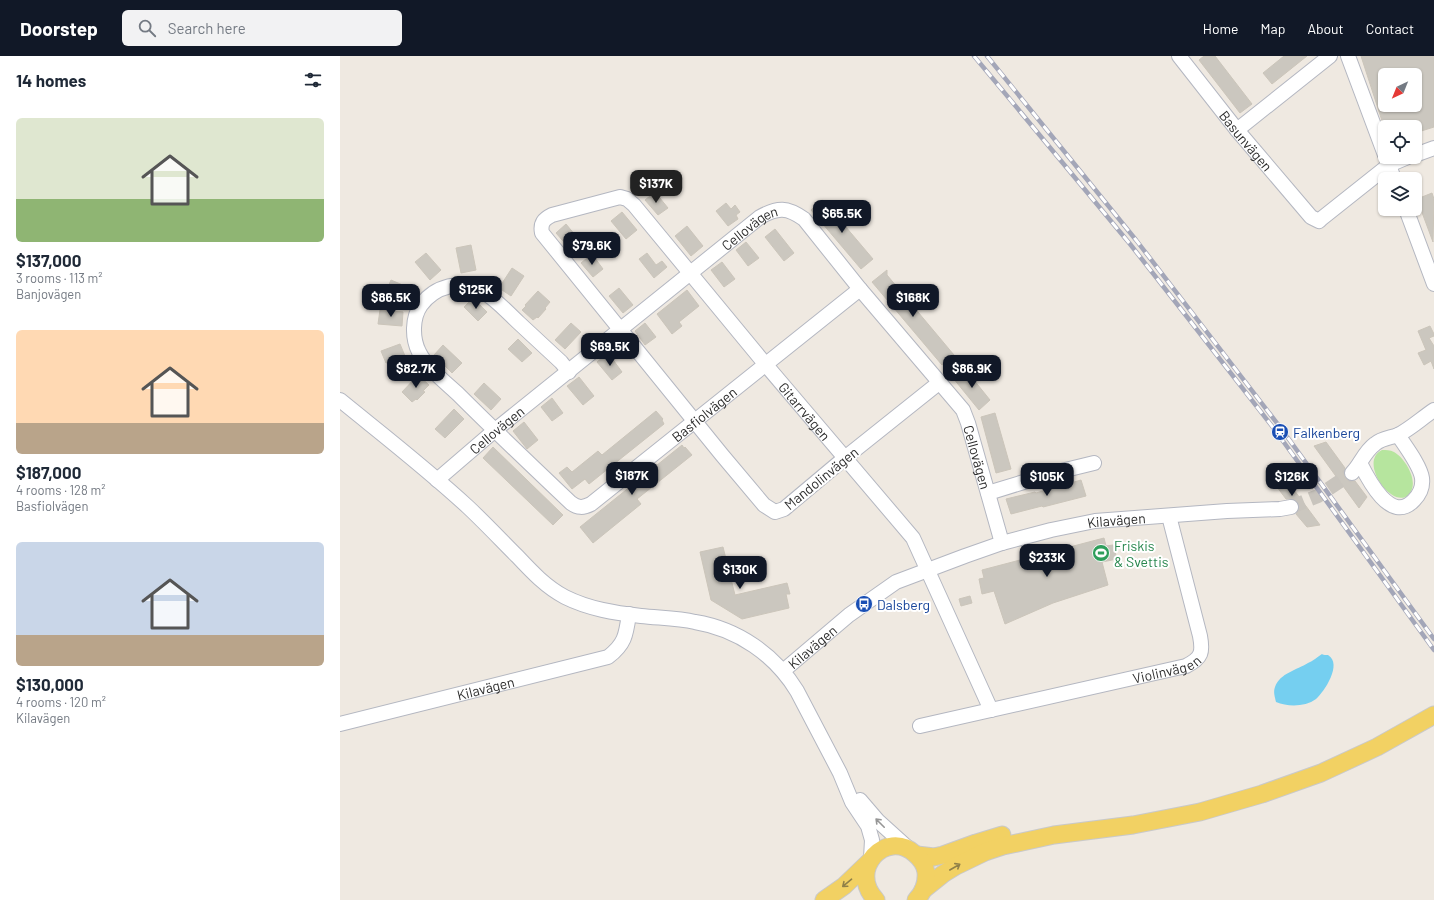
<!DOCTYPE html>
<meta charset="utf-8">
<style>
body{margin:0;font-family:Barlow,sans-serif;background:#f2f2f3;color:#1f2937;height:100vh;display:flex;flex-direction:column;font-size:15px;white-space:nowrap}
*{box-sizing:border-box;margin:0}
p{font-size:13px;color:#747a83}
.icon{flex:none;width:22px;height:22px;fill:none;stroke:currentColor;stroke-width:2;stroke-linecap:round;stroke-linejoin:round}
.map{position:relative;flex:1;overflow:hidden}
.panel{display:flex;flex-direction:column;background:#fff;width:340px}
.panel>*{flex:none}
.needle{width:26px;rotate:223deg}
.controls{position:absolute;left:1038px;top:12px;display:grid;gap:8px}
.controls a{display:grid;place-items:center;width:44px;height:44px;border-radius:6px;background:#fff;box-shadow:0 1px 3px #0004;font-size:20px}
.price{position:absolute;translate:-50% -34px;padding:0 9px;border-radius:8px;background:#111827;color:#fff;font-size:13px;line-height:26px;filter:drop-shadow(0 1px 2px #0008)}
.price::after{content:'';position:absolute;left:50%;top:24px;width:12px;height:9px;margin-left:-6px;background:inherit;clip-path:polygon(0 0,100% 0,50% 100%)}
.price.active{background:#222;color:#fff}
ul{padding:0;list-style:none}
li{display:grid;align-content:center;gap:8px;height:212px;padding:0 16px}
li span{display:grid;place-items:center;height:124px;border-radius:6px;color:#555}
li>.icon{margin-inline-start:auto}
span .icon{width:72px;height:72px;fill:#fffc;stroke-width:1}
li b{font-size:17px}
h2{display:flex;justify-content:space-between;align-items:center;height:48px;padding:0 16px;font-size:17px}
header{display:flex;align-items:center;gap:24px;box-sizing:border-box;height:56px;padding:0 20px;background:#111827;color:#fff}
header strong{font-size:19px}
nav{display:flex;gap:22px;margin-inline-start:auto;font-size:14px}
.search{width:280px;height:36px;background:#f2f2f3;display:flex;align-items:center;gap:10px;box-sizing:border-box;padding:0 14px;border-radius:6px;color:#747a83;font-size:15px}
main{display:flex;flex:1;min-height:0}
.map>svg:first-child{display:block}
.green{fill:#b6e59e}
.water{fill:#75cff0}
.building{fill:#cbc7bf;stroke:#cbc5ba;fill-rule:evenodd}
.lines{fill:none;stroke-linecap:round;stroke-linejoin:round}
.minor-tunnel{stroke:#c8c4bd;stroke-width:14;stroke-dasharray:14 7;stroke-linecap:butt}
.minor-casing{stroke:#b4b7c1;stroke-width:16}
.major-casing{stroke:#c9c9c9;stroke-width:19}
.minor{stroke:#fff;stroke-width:14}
.major{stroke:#f2d163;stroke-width:17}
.rail-casing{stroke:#a3a6b8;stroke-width:4.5}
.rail{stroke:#fff;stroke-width:3;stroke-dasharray:9;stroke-linecap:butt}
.oneway{stroke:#969696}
.oneway2{stroke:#908048}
.labels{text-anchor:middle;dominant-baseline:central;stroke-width:4;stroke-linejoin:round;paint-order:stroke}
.street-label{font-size:14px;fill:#2e2e2e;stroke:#fff}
.transit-label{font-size:14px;fill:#164399;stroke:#fff;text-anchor:start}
.leisure-label{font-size:14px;fill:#27864d;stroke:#fff;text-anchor:start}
</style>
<header>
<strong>Doorstep</strong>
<div class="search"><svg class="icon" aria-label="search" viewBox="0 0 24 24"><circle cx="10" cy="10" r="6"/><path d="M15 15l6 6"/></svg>Search here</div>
<nav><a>Home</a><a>Map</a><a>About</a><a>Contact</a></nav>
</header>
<main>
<section class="panel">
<h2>14 homes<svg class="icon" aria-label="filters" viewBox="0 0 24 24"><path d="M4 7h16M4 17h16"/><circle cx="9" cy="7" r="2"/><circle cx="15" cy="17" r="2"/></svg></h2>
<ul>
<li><span style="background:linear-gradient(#dfe7d0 65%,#8fb573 0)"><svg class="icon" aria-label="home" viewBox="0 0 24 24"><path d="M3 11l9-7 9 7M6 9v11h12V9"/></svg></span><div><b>$137,000</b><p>3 rooms · 113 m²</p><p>Banjovägen</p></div></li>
<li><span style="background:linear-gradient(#ffd9b3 75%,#b9a48a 0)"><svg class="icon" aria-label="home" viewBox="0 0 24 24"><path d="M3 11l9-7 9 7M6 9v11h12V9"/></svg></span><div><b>$187,000</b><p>4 rooms · 128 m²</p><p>Basfiolvägen</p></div></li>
<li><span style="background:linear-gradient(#c9d6e8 75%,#b9a48a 0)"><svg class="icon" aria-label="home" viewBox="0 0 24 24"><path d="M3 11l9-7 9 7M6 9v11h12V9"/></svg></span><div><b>$130,000</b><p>4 rooms · 120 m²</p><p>Kilavägen</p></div></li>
</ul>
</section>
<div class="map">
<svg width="1094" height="844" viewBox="0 0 1094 844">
<rect width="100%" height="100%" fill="#efe9e1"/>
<path class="green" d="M 1042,394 C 1046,394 1050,394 1054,396 C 1065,402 1080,426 1069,438 C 1054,456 1017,406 1042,394 Z"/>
<path class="water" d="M 982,598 C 982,599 987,599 988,599 C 1003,608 984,636 976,643 C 965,651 948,651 936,646 C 935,641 933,636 935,631 C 940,617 957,614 968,607 C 973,605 977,601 982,598 Z"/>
<g class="building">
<polygon points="864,0 875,0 912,48 900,57 859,4"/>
<polygon points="944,0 967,0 932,28 923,17"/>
<path d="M 1021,0 L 1094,0 L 1094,71 L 1075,77 L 1075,71 L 1044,71 ZM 1045,19 L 1075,19 L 1075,49 L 1045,49 Z"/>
<polygon points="315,136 328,152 318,159 305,144"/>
<polygon points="1092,137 1094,143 1093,186 1077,143"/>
<polygon points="483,144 533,203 521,213 471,154"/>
<polygon points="386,147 391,153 395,149 400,156 396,159 398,163 388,170 376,155"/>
<polygon points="282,156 297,174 286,183 271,165"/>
<polygon points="226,168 240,185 230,193 216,177"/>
<polygon points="347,170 363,190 351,200 335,180"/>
<polygon points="435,173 454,197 444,205 425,181"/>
<polygon points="406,186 419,202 408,210 396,194"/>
<polygon points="131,189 136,214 121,217 116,192"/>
<polygon points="86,197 101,214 90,224 75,206"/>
<polygon points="307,197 316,209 322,205 327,211 314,222 299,203"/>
<polygon points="252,198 263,213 253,221 241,207"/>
<polygon points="382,206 395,223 384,231 371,214"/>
<polygon points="172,212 184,220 171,240 159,232"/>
<polygon points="547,214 547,219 614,299 602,309 532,226"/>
<polygon points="51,224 72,233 66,245 46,236"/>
<polygon points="279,232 293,249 283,257 269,240"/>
<polygon points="347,234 359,250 339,266 342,270 332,278 317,258"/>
<polygon points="198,235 210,246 205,252 206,253 198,262 197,261 193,264 182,254 186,250 185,249"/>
<polygon points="133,242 147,256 138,265 124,251"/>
<polygon points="40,254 63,256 62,270 38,268"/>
<polygon points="231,267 241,276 225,293 215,284"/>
<polygon points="305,267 316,281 305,289 295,275"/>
<polygon points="1090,270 1094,278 1094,280 1089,282 1094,290 1094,313 1091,305 1084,309 1078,297 1086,294 1078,275"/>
<polygon points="178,283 192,297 182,306 168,293"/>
<polygon points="60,288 65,300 46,307 41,295"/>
<polygon points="103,289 122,307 112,317 94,299"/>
<polygon points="268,297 282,316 272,324 257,306"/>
<polygon points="625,313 650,344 639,354 613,322"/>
<polygon points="78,319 89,329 83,335 85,336 77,344 76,343 72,346 62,336"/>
<polygon points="239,321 254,340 243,349 227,330"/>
<polygon points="144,327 161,343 151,354 134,338"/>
<polygon points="212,342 223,357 212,365 201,351"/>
<polygon points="114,353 124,363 105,382 95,373"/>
<polygon points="316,355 323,363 322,364 324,368 249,428 245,423 232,433 219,417 227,411 232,416 258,395 262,399"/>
<polygon points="655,357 671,413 656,417 641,361"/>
<polygon points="184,366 198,384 187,393 173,375"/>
<polygon points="986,386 1005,412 1004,419 1006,423 1010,425 1015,425 1027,441 1019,452 974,390"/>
<polygon points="342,389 344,392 345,391 352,399 297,443 301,448 253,487 240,471"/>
<polygon points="153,391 223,459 213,469 143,402"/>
<polygon points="934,407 980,469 967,471 956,458 959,453 958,446 953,443 946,443 928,419"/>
<polygon points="741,424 746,440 703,451 702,450 671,458 666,443 695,436 696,437"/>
<polygon points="764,482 766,490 773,489 777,503 762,506 768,529 713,547 665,568 654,535 642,538 639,523 644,522 642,514"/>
<polygon points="383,491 395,539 447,527 450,538 446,538 449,552 402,563 371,544 360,496"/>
<polygon points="630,540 632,547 621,550 619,543"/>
</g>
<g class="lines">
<polyline class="minor-tunnel" points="951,451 978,440 1012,417"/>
<g class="minor-casing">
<g id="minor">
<path id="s1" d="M 839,0 L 897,74 L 971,161 L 979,165 L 981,163 L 1049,109 L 1068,101"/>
<polyline points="1008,0 1045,99"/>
<polyline points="897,74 990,0"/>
<polyline points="1075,99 1094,92"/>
<polyline points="1046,101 1054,123"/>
<polyline points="1066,153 1094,228"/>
<path id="s2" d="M 229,316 L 221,306 C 207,293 193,280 179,267 C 168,257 156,243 142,235 C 121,223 95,230 81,249 C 72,262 72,282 79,296 C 86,311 105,326 118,338 C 155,375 193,411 231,447 C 238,452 243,452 251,448 L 520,233"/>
<path id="s3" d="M 600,326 L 506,401 L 444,453 L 435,456 L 424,449 L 382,399 L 202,177 C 200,167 204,163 212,159 L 280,141 L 287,143 L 294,149 L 426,309 L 573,482 L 651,654"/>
<path d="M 0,344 C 43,379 87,413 128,451 C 145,467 161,484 177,500 C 192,516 206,531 225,541 C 249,553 275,557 301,560 C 319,562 338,562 355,566 C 398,573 435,599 457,635 L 500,717 L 512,746 L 528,770 L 532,784 L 531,802"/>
<path d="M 1020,407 C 1028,423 1051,469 1074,444 C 1080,438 1083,430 1082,422 C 1080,409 1065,390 1058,379"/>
<path d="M 1012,417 C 1021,408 1024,396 1035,388 C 1042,382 1050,382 1058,379 C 1070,373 1082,362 1094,354"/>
<path id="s4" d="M 97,424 L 154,375 L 420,161 C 438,151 447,151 464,163 L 520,233 L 623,354 L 628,367 L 662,487"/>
<polyline points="648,437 713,417 754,407"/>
<path id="s5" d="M 443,615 L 509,559 L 556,526 L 625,500 L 662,487 L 711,474 L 755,465 L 887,455 L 940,453 L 951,451"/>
<path id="s6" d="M 0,668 L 268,601 C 285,588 286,579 289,558"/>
<path id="s7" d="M 580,670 L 846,610 C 862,602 863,596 860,580 L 829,460"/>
<polyline points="520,744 538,765 569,793"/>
</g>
</g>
<g class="major-casing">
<g id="major">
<polyline points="577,799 594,801 603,799 636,787 662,779"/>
<polyline points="583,834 603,818 616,810 645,796 663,790 714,779 793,769 860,756 922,738 981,717 1037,691 1094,659"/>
<polyline points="484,844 504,830 528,807"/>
<path d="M 536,844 C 507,814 546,772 575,798 C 581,803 585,809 586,816 C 587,827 583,837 576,844"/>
</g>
</g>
<use href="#minor" class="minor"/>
<use href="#major" class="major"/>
<g class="rail-casing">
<g id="rail">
<polyline points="634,0 790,188 844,257 935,374 1094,594"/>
<polyline points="647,0 796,184 940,371 1094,583"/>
</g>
</g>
<use href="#rail" class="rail"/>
</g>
<defs><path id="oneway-shaft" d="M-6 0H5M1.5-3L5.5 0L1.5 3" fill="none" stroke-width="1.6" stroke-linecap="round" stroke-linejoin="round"/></defs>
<use class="oneway" href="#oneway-shaft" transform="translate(540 767) rotate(-135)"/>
<g class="oneway2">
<use href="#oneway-shaft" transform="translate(615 811) rotate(-30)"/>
<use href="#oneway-shaft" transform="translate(507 827) rotate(140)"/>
</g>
<defs>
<g id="station-disc" transform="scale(0.9)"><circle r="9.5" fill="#1a4fb4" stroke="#fff"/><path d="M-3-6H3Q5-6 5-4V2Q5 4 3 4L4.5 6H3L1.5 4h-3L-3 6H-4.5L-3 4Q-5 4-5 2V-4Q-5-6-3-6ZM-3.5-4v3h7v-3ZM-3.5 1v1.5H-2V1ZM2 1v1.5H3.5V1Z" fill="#fff"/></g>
<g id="stadium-disc" transform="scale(0.9)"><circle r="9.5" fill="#2e9e5b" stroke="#fff"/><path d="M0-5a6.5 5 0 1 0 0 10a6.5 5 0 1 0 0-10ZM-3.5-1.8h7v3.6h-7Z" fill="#fff"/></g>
<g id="bus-disc" transform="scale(0.9)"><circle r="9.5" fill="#1a4fb4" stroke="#fff"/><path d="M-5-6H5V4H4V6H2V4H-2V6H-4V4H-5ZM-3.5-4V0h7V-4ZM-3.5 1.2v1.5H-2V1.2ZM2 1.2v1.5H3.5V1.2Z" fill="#fff"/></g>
</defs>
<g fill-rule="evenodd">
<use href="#station-disc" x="940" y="376"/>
<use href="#stadium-disc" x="761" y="497"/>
<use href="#bus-disc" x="524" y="548"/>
</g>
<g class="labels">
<g class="street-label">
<text stroke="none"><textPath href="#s1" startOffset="108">Basunvägen</textPath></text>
<text stroke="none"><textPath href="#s4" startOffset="402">Cellovägen</textPath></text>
<text stroke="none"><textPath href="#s3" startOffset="952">Gitarrvägen</textPath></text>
<text stroke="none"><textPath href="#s2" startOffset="617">Basfiolvägen</textPath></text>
<text stroke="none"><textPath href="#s4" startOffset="78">Cellovägen</textPath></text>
<text stroke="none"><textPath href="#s4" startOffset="762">Cellovägen</textPath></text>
<text transform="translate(481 422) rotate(-39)">Mandolinvägen</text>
<text stroke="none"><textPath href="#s5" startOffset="374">Kilavägen</textPath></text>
<text stroke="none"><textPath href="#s5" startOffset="38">Kilavägen</textPath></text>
<text stroke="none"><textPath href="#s7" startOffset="253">Violinvägen</textPath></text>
<text stroke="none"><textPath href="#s6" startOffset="150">Kilavägen</textPath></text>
</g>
<g class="transit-label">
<text x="953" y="376">Falkenberg</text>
<text x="537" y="548">Dalsberg</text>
</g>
<g class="leisure-label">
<text x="774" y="489">Friskis<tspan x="774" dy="16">&amp; Svettis</tspan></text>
</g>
</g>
</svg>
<div class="controls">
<a><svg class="needle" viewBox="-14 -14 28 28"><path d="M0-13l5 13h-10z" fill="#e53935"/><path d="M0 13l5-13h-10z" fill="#747a83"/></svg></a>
<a><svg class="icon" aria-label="locate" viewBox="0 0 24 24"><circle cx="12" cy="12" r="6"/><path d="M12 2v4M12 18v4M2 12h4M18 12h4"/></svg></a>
<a><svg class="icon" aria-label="layers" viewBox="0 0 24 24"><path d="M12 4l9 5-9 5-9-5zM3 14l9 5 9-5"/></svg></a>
</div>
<b class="price active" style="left:316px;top:148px">$137K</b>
<b class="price" style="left:502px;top:178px">$65.5K</b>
<b class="price" style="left:252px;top:210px">$79.6K</b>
<b class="price" style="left:136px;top:254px">$125K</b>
<b class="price" style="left:51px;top:262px">$86.5K</b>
<b class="price" style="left:573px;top:262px">$168K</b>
<b class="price" style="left:270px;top:311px">$69.5K</b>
<b class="price" style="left:76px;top:333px">$82.7K</b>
<b class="price" style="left:632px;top:333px">$86.9K</b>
<b class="price" style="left:292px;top:440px">$187K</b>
<b class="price" style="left:707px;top:441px">$105K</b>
<b class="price" style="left:952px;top:441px">$126K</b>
<b class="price" style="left:707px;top:522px">$233K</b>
<b class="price" style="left:400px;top:534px">$130K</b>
</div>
</main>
